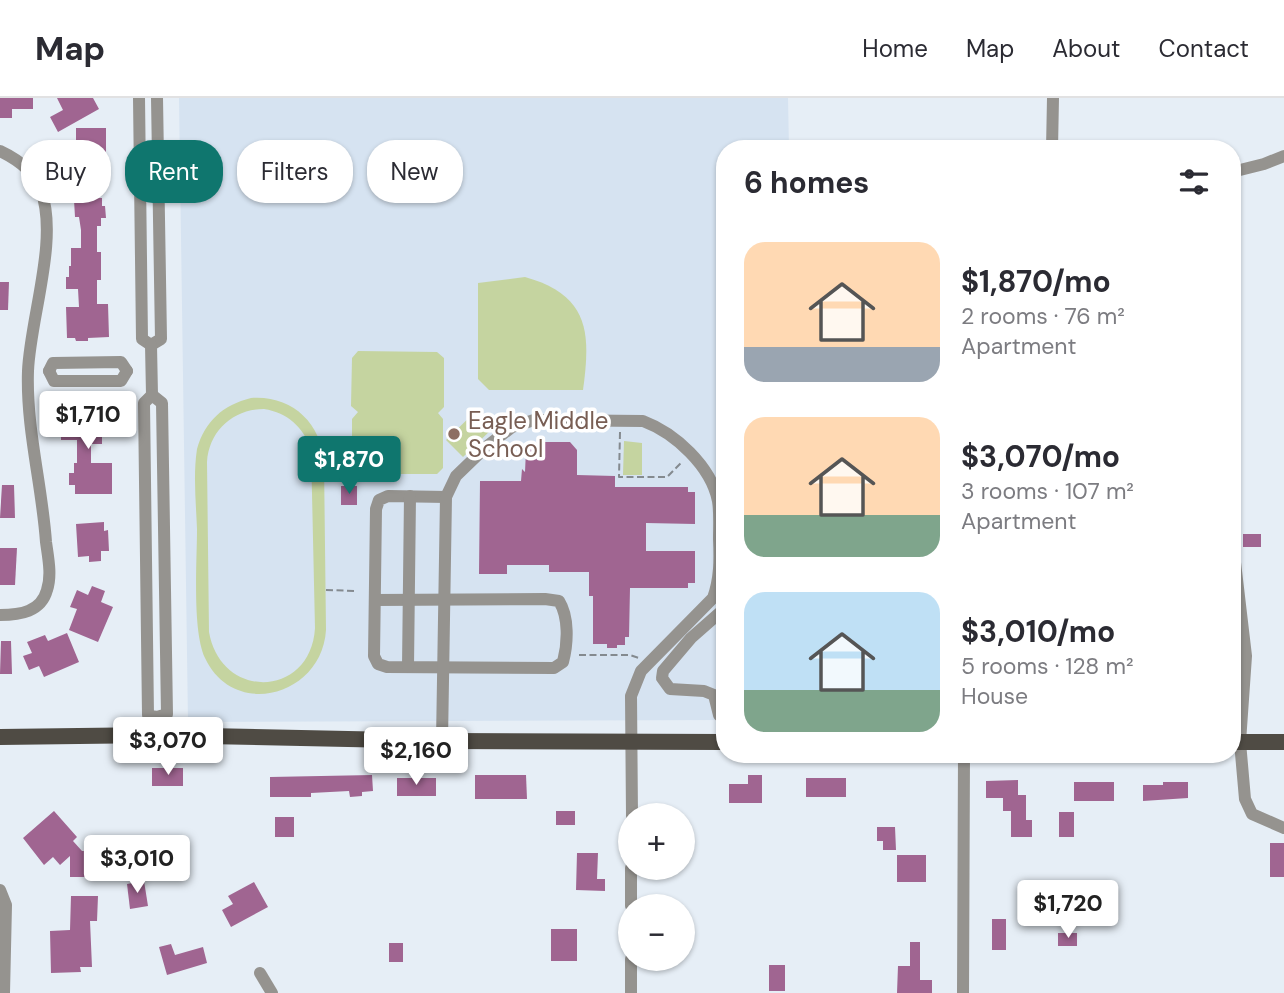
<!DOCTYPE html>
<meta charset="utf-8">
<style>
body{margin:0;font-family:"DM Sans",sans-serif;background:#f7f7f7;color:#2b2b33;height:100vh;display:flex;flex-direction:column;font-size:26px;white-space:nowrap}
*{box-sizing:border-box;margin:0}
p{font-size:23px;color:#7c7c81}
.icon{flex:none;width:38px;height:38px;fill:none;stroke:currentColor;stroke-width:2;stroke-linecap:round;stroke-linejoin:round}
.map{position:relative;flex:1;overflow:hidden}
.panel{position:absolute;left:716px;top:42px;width:525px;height:623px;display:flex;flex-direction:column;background:#fff;border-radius:28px;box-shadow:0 2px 5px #0004}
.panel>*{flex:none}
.hud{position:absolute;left:21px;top:42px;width:590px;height:63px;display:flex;gap:14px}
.fabs{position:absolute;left:618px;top:705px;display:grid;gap:14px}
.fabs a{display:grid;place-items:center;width:77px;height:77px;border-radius:50%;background:#fff;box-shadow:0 2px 5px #0004;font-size:35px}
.price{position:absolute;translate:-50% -60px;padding:0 16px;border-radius:7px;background:#fff;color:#222;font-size:23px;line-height:46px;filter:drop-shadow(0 2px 4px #0008)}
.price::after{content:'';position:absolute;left:50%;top:42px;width:21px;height:16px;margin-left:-10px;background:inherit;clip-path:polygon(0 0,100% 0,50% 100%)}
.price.current{background:#0f766e;color:#fff}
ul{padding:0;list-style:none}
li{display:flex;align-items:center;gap:21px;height:175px;padding:0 28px}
li span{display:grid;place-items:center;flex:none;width:196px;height:140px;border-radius:21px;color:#555}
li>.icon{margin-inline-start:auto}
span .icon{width:84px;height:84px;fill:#fffc;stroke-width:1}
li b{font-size:30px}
h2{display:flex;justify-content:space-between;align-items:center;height:84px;padding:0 28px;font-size:30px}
.tag{padding:0 24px;border-radius:28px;background:#fff;box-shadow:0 2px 5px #0004;font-size:24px;line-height:63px}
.tag.current{background:#0f766e;color:#fff}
header{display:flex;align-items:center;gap:42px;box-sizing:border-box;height:98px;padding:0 35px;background:#fff;border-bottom:2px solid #e1e1e2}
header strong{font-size:33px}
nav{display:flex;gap:38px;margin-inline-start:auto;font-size:24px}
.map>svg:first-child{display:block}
.built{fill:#d6e3f1}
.garden{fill:#c5d4a0;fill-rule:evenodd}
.building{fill:#a06591}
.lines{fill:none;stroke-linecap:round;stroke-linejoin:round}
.path{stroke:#848a8f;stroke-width:2;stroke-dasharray:7 3.5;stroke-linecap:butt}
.minor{stroke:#95938f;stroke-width:12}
.major{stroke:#4f4b44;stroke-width:16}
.education-dot{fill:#8d6e63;stroke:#fff;stroke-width:2.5}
.labels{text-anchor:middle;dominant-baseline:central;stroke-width:7;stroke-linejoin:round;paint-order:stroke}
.education-label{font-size:24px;fill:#785e54;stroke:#fff;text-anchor:start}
</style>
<header>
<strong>Map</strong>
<nav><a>Home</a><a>Map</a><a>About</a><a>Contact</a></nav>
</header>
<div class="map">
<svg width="1284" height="895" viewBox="0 0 1284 895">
<rect width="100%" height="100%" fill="#e6eef6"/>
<polygon class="built" points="179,0 788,0 789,51 724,51 724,622 188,624"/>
<g class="garden">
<path d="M 525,179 C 589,197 591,234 583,292 L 489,292 L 478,281 L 478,185 Z"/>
<polygon points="358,253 437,254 444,260 444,309 438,315 443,321 443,370 437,376 358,376 352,370 352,321 358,314 351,308 352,260"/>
<path d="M 251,300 C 291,297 321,324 324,364 L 326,532 C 322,598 234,622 205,560 C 192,532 197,464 197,431 C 196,405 193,377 197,351 C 205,323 223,307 251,300 ZM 264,311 C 288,315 303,329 311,351 L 315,530 C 311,600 221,603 209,534 L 207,364 C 209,333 233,311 264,311 Z"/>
<polygon points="476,313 493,330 463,359 446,342"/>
<polygon points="624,343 642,345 642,377 623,377"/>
</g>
<g class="building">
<polygon points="0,0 33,0 33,11 12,11 12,20 0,20"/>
<polygon points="57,0 93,0 99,11 58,34 50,19 63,12"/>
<polygon points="76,30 106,30 106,73 97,73 97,100 102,100 102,108 105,108 106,120 101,120 101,128 97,128 97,154 101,154 101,182 97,182 97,206 108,206 109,239 88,240 88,243 76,243 75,240 67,240 66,209 79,209 78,191 66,191 66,179 69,179 69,168 71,168 71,150 81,150 81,132 79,119 75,119 74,102 71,102 71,83 87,83 87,64 70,64 70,47 76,47"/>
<polygon points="0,184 9,184 8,212 0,212"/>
<polygon points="70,308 102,308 102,346 91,346 91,365 112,365 112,396 75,396 75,387 69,387 69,375 74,375 74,365 77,365 77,342 61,342 61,326 71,326"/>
<polygon points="533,344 570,344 577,352 577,377 615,378 615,389 688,389 688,394 695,394 695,426 646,425 646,453 695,453 695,485 688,485 688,490 630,490 629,539 625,539 625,547 617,547 617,550 607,550 607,546 593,546 593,498 589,498 589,474 549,474 549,467 507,467 507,476 479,476 480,383 521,383 522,371 525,374 526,352"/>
<polygon points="2,387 14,387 15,420 0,420"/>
<rect x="341" y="388" width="16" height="19"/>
<polygon points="104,424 104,433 108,432 109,453 101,453 101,463 89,464 89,458 78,459 76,426"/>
<rect x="1243" y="436" width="18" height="13"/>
<polygon points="0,450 17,450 15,487 0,487"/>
<polygon points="92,488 105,493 101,504 113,509 98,544 69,532 77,511 70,509 77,492 88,497"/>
<polygon points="67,535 79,564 44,579 39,568 29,572 23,558 32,555 27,544 45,537 48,543"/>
<polygon points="1,543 11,543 12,576 0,576"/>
<rect x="152" y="670" width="31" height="18"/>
<polygon points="372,677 373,693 362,694 362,698 350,699 349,693 311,695 311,699 270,699 270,679"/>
<polygon points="475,677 526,677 527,701 475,701"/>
<polygon points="748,677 762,677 762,705 729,705 729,686 748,686"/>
<rect x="397" y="680" width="39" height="18"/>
<rect x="806" y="680" width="40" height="19"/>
<polygon points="1018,682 1018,697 1026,697 1026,722 1032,722 1032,739 1011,739 1011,713 1003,713 1003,700 986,700 986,683"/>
<rect x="1074" y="684" width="40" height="19"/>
<polygon points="1163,684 1188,684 1188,700 1143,703 1143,687 1163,687"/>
<polygon points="54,713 77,739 73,743 82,753 102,753 102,779 70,779 70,758 60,767 53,759 44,767 23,740"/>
<rect x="556" y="713" width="19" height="14"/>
<rect x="1059" y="714" width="15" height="25"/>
<rect x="275" y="719" width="19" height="20"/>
<polygon points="877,729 895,729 896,752 883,752 883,743 877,743"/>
<polygon points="143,738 162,738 163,753 143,753"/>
<rect x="1270" y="745" width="14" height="34"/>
<polygon points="577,755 598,755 597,781 605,781 605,793 576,792"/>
<rect x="897" y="757" width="29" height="27"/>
<polygon points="144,783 148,808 130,811 127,786"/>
<polygon points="254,784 268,809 231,829 222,812 233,806 228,798"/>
<polygon points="71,798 98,798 97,823 90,823 92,869 80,869 81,874 51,875 50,833 70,832"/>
<rect x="992" y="821" width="14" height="31"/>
<rect x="551" y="831" width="26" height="32"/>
<rect x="1058" y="835" width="19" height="13"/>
<polygon points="910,844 920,844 920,882 932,882 932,895 897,895 898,868 910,868"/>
<rect x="389" y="845" width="14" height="19"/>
<polygon points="171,846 175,857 203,849 207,865 167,877 159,849"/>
<rect x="769" y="867" width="16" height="26"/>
</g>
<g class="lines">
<g class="path">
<polyline points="620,334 619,379 667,379 681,365"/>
<polyline points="326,492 357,493"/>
<polyline points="579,557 630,557 639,560"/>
</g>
<g class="minor">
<polyline points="139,0 142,241 151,247"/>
<polyline points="1052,51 1053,0"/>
<path d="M 0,53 C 17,61 35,74 41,93 C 59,141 30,221 28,273 C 26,330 42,387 46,444 C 48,459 52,477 47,492 C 41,514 20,517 0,517"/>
<polyline points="1232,74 1264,66 1284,58"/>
<polyline points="151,247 161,241 157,0"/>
<polyline points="151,247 152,297"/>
<polyline points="49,273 54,283 121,283 127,273"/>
<polyline points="49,273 53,265 121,264 127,273"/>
<polygon points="152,297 162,305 167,616 157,619 148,617 144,305"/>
<polyline points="1232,439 1246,558 1240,644 1245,701 1252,716 1284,730"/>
<path d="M 375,502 L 545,501 L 559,503 C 569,519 568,545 563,564 L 554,570 L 387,569 L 378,566 L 374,558 L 376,411 L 379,402 L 388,398 L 446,399"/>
<polyline points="408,569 410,398"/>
<polyline points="724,621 719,617 714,597 704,593 670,591 662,580 663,573 691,540 724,511"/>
<path d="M 442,643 L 446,399 L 456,378 L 486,349 L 512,329 L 534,322 L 643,323 C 675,335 711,368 718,403 C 720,415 719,429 719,441 C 720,462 720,480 713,500 L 641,573 L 631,598 L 632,718"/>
<polyline points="0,792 6,807 4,895"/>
<polyline points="631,808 631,770"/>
<polyline points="260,875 272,895"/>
<polyline points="631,895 631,861"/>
<polyline points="963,895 964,656"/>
</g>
<g class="major">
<polyline points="0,639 157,637 442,643 724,644"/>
<polyline points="1232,644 1284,644"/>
</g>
</g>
<circle class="education-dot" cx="454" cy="336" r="7"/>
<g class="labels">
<g class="education-label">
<text x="468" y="322">Eagle Middle<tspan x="468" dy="28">School</tspan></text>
</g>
</g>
</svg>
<div class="fabs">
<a>+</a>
<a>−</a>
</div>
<b class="price" style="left:88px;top:353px">$1,710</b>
<b class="price current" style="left:349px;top:398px">$1,870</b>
<b class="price" style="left:168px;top:679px">$3,070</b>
<b class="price" style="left:416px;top:689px">$2,160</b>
<b class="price" style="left:137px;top:797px">$3,010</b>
<b class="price" style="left:1068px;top:842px">$1,720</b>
<div class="hud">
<a class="tag">Buy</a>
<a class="tag current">Rent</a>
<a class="tag">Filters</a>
<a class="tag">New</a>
</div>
<section class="panel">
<h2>6 homes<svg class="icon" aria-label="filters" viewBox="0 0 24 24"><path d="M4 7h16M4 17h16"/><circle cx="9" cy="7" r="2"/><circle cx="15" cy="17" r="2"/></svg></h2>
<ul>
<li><span style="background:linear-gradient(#ffd9b3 75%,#9aa5b1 0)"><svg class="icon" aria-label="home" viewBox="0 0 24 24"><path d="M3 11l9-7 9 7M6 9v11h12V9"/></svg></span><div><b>$1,870/mo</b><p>2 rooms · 76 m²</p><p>Apartment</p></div></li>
<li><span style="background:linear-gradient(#ffd9b3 70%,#7fa58c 0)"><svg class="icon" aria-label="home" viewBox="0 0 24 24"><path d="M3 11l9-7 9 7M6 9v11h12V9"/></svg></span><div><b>$3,070/mo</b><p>3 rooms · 107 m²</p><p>Apartment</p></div></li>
<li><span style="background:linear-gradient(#bfe0f5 70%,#7fa58c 0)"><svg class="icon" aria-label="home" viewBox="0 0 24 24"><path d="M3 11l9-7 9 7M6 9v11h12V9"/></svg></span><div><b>$3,010/mo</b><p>5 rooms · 128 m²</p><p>House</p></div></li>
</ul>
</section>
</div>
